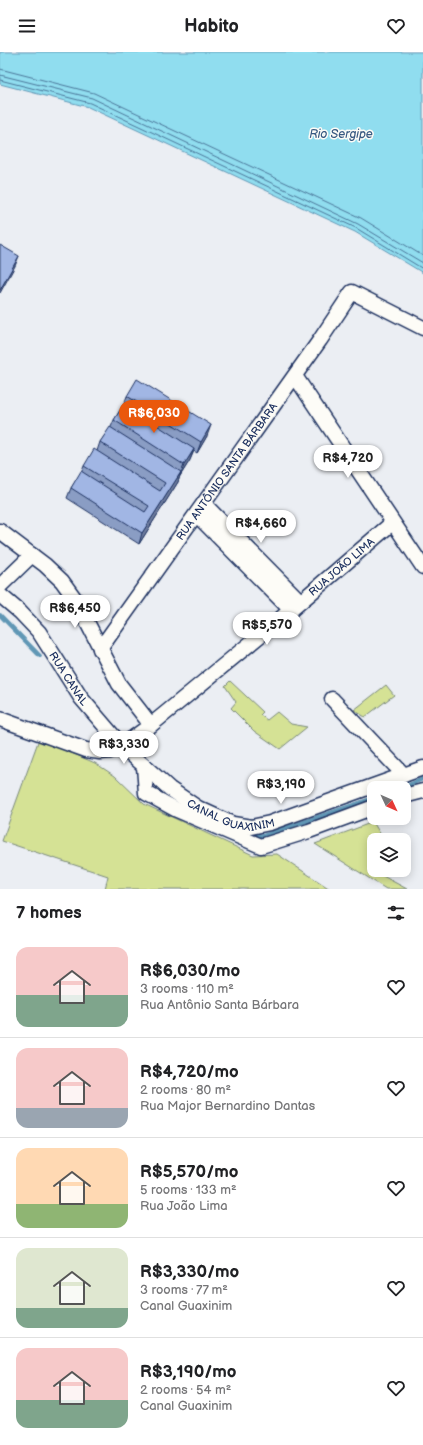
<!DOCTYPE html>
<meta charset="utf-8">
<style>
body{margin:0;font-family:"Balsamiq Sans",sans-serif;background:#f2f2f2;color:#202124;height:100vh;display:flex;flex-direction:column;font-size:15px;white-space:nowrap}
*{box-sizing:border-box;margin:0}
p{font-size:13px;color:#757577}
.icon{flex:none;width:22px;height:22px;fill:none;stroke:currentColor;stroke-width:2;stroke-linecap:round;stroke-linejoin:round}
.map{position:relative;height:837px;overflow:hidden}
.drawer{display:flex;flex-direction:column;background:#fff;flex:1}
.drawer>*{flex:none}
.needle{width:26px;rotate:134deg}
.tools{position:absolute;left:367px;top:729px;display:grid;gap:8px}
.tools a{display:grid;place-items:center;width:44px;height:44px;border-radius:8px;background:#fff;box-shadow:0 2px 10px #0003;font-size:20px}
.price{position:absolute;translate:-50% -34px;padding:0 9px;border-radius:14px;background:#fff;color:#222;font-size:13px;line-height:26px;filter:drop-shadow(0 1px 2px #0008)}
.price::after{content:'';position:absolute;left:50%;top:24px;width:12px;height:9px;margin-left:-6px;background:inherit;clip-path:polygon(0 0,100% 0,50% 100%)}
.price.on{background:#ea580c;color:#fff}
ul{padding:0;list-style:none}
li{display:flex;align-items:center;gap:12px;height:100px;padding:0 16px}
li+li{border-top:1px solid #e0e0e0}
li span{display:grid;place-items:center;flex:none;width:112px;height:80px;border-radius:12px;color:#555}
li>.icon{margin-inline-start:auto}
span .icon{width:48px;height:48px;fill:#fffc;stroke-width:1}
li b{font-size:17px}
h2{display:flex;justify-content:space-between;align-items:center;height:48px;padding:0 16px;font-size:17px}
header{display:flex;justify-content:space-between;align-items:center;height:52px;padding:0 16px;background:#fff;font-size:18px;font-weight:700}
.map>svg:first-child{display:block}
.green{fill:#d5e295;stroke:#78887a}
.water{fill:#90ddef;stroke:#6197b5}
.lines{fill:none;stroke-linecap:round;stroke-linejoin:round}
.shore{stroke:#4a7598;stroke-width:1}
.stream{stroke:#6197b5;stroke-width:4}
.street-casing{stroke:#1b2f5e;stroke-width:17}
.street{stroke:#fdfcf7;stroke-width:14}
.wall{fill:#8a9dc4;stroke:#1b2f5e}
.shaded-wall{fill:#717fa0;stroke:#1b2f5e}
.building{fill:#a1b6e4;stroke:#1b2f5e}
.labels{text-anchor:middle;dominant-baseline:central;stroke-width:3;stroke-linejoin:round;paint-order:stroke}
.street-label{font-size:11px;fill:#1b2f5e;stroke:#fdfcf7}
.water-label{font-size:12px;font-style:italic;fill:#385a82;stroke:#fdfcf7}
</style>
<header><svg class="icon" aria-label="menu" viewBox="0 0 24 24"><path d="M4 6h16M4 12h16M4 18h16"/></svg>Habito<svg class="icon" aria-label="heart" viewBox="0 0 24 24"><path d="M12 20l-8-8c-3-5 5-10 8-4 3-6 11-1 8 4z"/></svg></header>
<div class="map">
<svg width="423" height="837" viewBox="0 0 423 837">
<rect width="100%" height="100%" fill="#ebeef3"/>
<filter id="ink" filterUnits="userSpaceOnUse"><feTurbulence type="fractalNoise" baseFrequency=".025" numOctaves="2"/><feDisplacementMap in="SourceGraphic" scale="8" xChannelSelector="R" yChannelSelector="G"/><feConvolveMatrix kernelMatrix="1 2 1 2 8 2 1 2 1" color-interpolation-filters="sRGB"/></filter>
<g filter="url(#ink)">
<g class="green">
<polygon points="230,629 263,660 260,663 267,668 277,660 291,672 307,675 280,697 254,679 231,656 236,650 225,634"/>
<polygon points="386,633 394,643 365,665 354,658"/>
<polygon points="39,687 95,711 115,724 144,752 253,803 277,802 330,837 105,837 108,824 2,789"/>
<polygon points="373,770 384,788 374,788 374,807 368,816 407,837 386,837 315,792"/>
</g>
<polygon class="water" points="0,0 423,0 423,221 355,180 88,55 0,32"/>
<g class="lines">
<g class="shore">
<polyline points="0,17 94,41 361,166 423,204"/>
<polyline points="0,23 92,46 358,172 423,211"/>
<polyline points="0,28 90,51 356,176 423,217"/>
</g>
<g class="stream">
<polyline points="0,563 40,604"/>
<polyline points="401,736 423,727"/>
<polyline points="246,781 263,784 374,746"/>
</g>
<g class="street-casing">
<g id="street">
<polyline points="295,324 423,515"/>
<polyline points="204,452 300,549"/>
<polyline points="197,463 291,558"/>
<polyline points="0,479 45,513 62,529 75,547 119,632 151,673"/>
<polyline points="0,534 32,503"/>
<path id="s1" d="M 0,543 L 20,560 L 39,580 L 81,646 L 122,694 L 170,737 L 198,756 L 233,772 L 251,775 L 270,771 L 423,716"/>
<path id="s2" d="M 100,597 L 320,288 L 352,240 L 423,276"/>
<polyline points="332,647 404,723"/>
<path id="s3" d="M 0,667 L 86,698 L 100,700 L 110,699 L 122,694 L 151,673 L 291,558 L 392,471"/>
<polyline points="144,714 146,741 177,758 261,794 309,779 374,755"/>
<polyline points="404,744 423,739"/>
</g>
</g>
<use href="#street" class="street"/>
</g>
<polygon class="wall" points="127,344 207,384 197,401 194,399 190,408 180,424 178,430 139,492 67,446 71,436 82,419 84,414 97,399 100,390 111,375 114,368 124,352"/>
<g class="shaded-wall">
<polygon points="19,204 15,214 0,241 0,238"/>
<polygon points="211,373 207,384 197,401 201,390"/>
<polygon points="194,397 190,408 180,424 184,413"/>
<polygon points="181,420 178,430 139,492 142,481"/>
</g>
<g class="building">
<polygon points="0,193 19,204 0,238"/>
<polygon points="137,327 211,373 201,390 127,344"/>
<polygon points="124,352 194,397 184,413 114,368"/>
<polygon points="110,375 181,420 142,481 71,436 81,419 145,460 149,454 84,414 94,397 160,439 165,431 100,390"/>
</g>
</g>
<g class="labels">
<g class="street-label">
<text stroke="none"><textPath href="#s2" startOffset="218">RUA ANTÔNIO SANTA BÁRBARA</textPath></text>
<text stroke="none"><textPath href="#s3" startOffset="412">RUA JOÃO LIMA</textPath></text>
<text stroke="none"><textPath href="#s1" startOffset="109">RUA CANAL</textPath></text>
<text stroke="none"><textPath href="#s1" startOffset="328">CANAL GUAXINIM</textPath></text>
</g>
<g class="water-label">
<text x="341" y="82">Rio Sergipe</text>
</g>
</g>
</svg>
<div class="tools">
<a><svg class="needle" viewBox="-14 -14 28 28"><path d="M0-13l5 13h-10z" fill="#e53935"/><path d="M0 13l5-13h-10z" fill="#757577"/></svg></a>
<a><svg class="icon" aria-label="layers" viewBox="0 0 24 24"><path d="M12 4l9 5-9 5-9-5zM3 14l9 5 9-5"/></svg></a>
</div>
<b class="price on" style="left:154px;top:382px">R$6,030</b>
<b class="price" style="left:348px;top:427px">R$4,720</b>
<b class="price" style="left:261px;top:492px">R$4,660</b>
<b class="price" style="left:75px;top:577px">R$6,450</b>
<b class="price" style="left:267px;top:594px">R$5,570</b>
<b class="price" style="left:124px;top:713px">R$3,330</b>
<b class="price" style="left:281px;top:753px">R$3,190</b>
</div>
<section class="drawer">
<h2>7 homes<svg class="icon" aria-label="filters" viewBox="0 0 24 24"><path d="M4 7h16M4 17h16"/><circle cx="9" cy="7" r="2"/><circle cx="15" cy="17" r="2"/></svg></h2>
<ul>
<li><span style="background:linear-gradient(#f6c9c9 60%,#7fa58c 0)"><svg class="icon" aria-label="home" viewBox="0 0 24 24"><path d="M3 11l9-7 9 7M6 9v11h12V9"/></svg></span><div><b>R$6,030/mo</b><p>3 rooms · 110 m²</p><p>Rua Antônio Santa Bárbara</p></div><svg class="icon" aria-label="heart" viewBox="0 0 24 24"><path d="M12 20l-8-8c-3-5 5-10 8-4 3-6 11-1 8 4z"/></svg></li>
<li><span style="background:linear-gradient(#f6c9c9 75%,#9aa5b1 0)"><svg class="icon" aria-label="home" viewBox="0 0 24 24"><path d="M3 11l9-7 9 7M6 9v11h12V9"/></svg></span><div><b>R$4,720/mo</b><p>2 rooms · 80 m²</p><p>Rua Major Bernardino Dantas</p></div><svg class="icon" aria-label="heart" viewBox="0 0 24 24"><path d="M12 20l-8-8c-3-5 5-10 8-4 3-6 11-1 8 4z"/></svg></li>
<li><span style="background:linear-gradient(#ffd9b3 70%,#8fb573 0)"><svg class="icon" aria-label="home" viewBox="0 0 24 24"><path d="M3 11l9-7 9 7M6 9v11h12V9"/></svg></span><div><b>R$5,570/mo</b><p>5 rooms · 133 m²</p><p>Rua João Lima</p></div><svg class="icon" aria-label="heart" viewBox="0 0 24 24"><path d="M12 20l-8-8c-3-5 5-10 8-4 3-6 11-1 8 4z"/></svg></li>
<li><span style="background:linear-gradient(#dfe7d0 75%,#7fa58c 0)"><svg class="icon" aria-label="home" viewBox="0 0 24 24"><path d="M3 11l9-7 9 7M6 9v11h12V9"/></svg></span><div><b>R$3,330/mo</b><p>3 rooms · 77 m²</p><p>Canal Guaxinim</p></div><svg class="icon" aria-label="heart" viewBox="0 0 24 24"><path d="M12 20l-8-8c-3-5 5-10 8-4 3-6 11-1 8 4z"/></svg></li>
<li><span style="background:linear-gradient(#f6c9c9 65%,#7fa58c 0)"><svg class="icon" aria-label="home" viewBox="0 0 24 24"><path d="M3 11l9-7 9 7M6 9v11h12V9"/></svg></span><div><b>R$3,190/mo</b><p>2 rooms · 54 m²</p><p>Canal Guaxinim</p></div><svg class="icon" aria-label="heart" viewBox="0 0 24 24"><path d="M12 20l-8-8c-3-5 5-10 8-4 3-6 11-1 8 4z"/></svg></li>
</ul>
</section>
